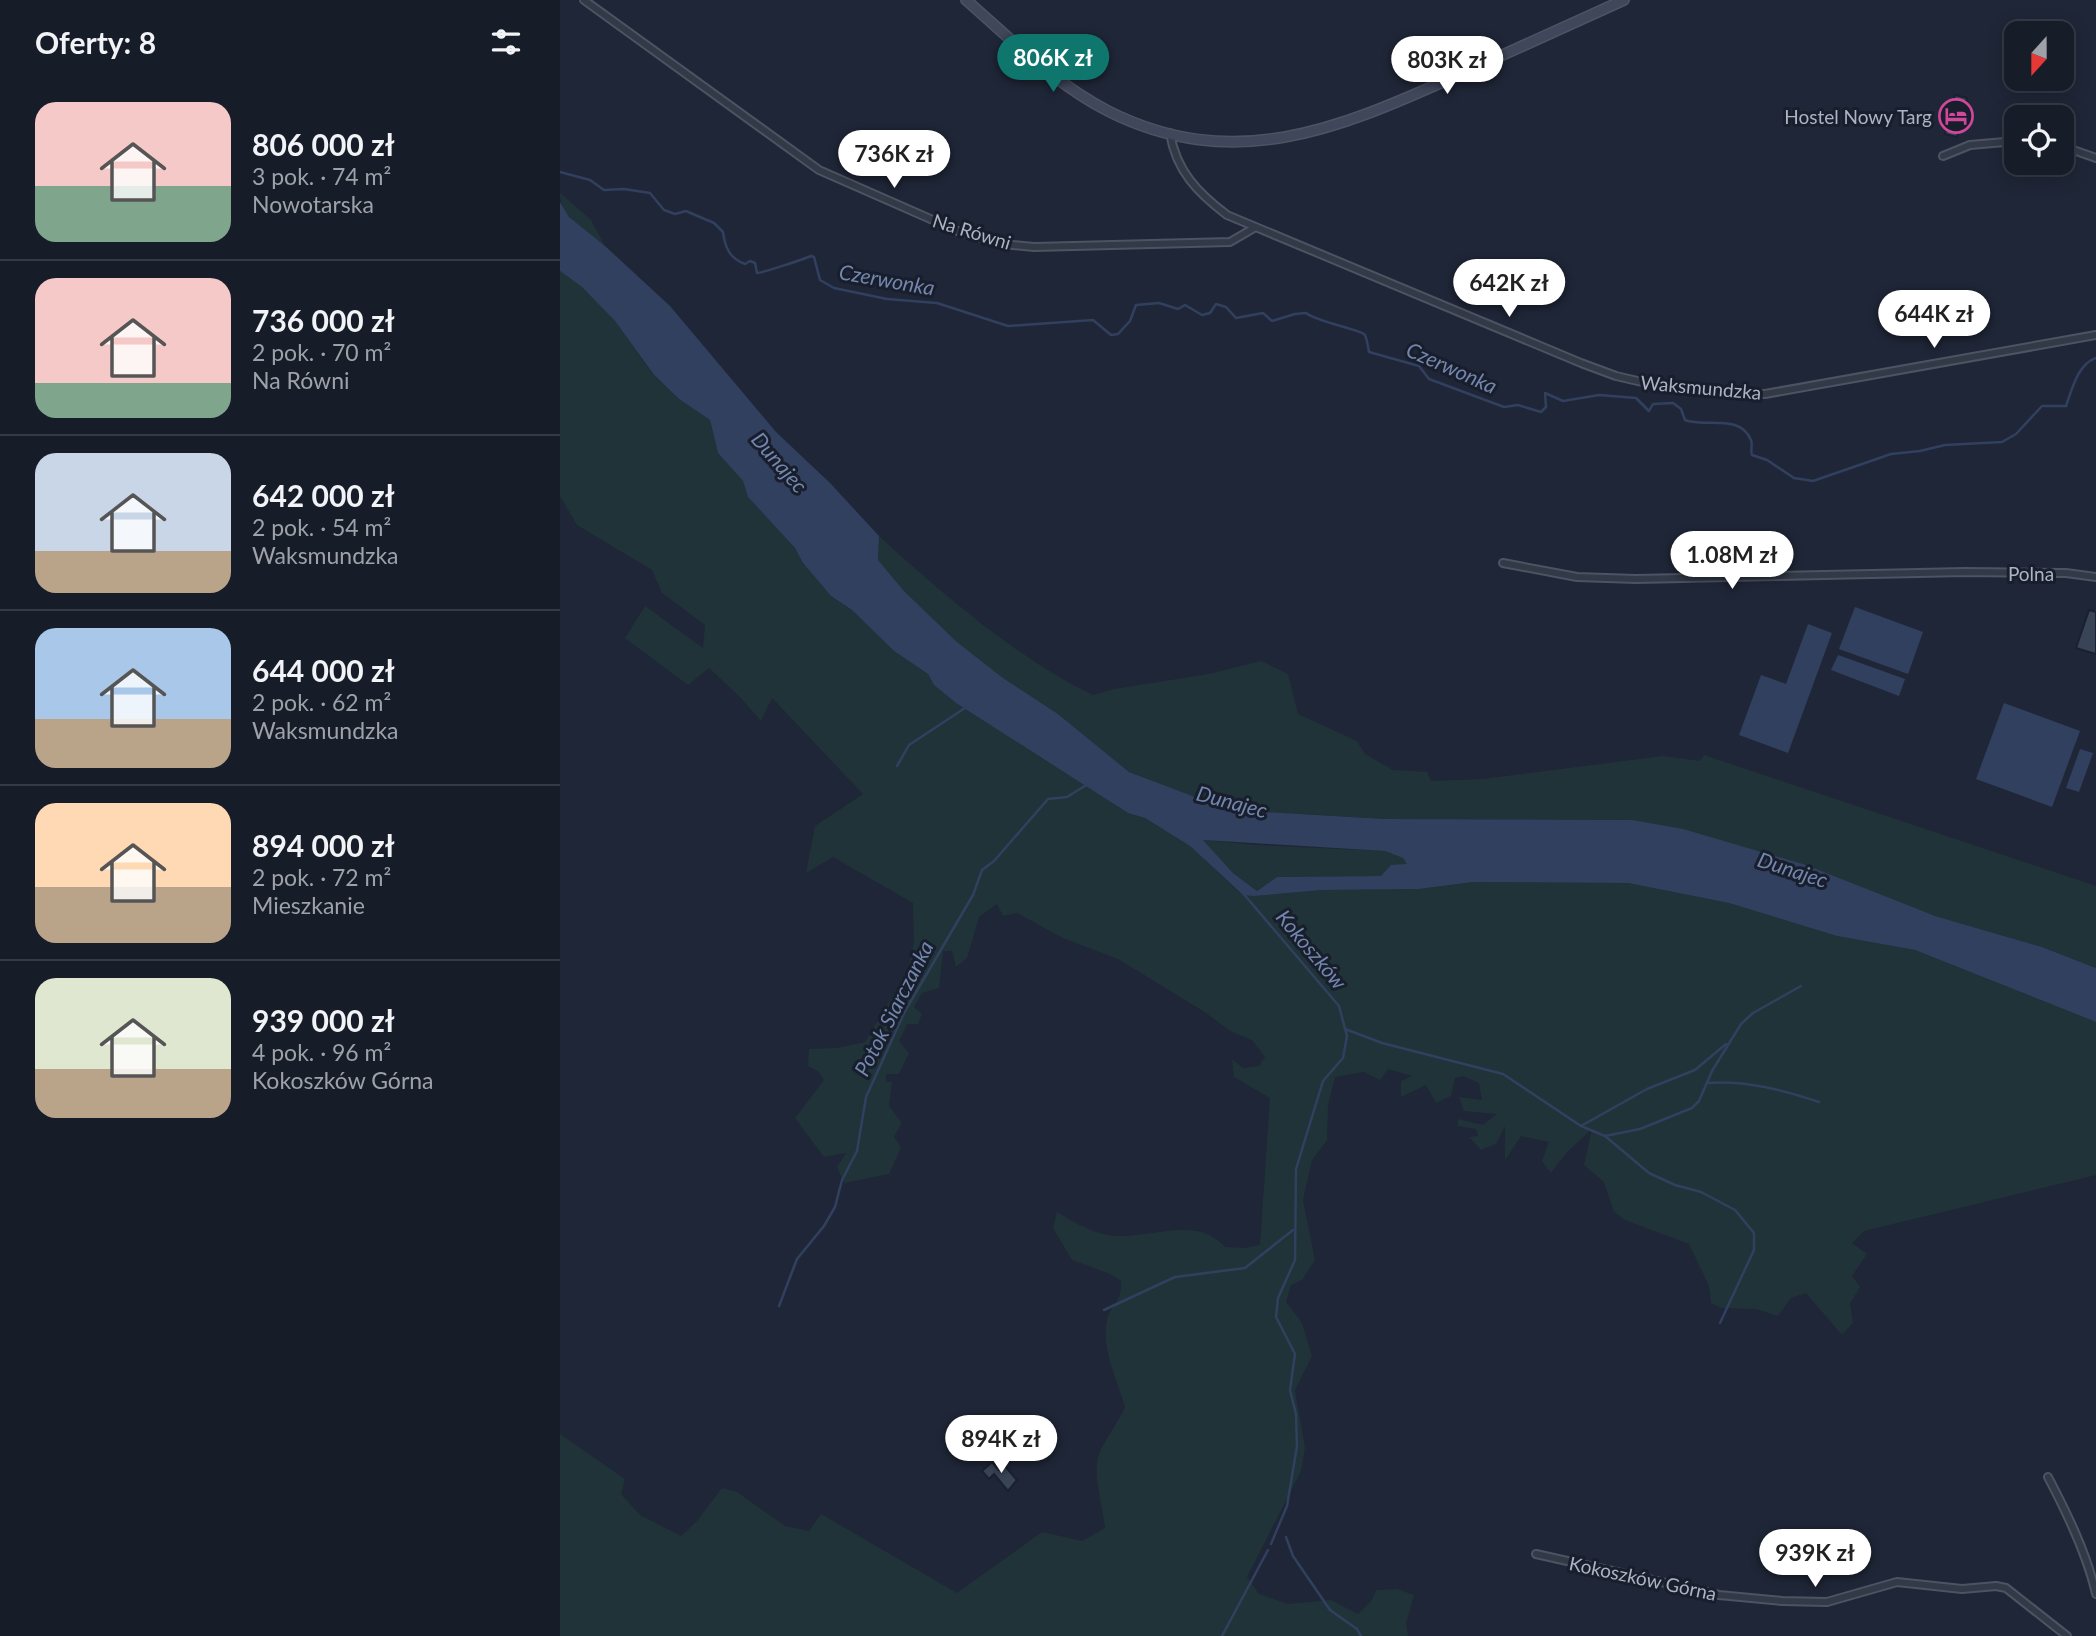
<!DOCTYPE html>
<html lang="pl">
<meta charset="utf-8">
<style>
body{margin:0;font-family:Lato,sans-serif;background:#202531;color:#f1f3f6;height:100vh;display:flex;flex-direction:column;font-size:26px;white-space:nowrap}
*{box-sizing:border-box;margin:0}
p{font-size:23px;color:#9ea1a8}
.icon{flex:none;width:38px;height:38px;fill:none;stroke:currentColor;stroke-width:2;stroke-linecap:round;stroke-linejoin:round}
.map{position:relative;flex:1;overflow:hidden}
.side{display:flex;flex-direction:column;background:#171c29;width:560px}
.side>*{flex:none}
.needle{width:46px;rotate:201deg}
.controls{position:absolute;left:1444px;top:21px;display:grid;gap:14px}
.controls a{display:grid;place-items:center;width:70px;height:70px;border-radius:14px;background:#171c29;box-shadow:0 4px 18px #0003,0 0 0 2px #363a46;font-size:35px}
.price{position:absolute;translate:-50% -60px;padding:0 16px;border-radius:24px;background:#fff;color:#222;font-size:23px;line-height:46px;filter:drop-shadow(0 2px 4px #0008)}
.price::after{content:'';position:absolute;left:50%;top:42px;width:21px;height:16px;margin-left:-10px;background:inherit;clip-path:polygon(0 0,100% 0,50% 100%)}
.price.active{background:#0f766e;color:#fff}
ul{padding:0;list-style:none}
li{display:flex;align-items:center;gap:21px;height:175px;padding:0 35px}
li+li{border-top:2px solid #363a46}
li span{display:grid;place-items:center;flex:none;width:196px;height:140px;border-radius:21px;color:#555}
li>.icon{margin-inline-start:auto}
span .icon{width:84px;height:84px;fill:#fffc;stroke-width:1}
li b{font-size:30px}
h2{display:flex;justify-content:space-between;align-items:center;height:84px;padding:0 35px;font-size:30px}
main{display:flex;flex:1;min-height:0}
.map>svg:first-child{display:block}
.green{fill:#203338}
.water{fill:#31405f;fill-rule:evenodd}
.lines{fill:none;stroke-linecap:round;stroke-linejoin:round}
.stream{stroke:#31405f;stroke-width:2.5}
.building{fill:#3a4457;stroke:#1a202e;stroke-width:2}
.street-casing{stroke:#4d5362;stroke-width:10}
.secondary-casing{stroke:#4d5362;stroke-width:12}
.street{stroke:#323947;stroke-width:6}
.secondary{stroke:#40475a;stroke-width:9}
.labels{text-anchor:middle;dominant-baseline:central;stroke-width:6;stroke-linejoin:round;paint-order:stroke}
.poi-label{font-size:19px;fill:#acb3c4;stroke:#181e2b;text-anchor:end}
.street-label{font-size:19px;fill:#acb3c4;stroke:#181e2b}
.water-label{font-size:21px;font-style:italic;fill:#7386ae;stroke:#181e2b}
</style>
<main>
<section class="side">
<h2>Oferty: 8<svg class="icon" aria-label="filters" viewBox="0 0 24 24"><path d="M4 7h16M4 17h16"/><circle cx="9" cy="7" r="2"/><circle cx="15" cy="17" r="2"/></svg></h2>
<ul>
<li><span style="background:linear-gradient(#f6c9c9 60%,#7fa58c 0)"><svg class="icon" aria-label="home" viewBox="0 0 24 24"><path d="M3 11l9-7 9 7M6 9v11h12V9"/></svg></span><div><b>806 000 zł</b><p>3 pok. · 74 m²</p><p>Nowotarska</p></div></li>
<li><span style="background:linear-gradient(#f6c9c9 75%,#7fa58c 0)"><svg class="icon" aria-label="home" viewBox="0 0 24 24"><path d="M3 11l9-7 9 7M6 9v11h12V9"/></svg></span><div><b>736 000 zł</b><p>2 pok. · 70 m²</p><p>Na Równi</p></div></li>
<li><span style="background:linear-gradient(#c9d6e8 70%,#b9a48a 0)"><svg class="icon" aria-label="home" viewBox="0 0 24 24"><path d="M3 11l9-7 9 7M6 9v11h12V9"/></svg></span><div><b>642 000 zł</b><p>2 pok. · 54 m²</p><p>Waksmundzka</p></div></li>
<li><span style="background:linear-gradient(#a9c7e8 65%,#b9a48a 0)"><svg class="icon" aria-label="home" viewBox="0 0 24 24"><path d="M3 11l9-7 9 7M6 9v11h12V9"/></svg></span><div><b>644 000 zł</b><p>2 pok. · 62 m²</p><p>Waksmundzka</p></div></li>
<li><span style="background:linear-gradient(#ffd9b3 60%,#b9a48a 0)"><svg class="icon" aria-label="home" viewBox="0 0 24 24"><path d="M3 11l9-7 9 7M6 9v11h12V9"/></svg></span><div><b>894 000 zł</b><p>2 pok. · 72 m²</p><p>Mieszkanie</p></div></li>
<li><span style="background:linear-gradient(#dfe7d0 65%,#b9a48a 0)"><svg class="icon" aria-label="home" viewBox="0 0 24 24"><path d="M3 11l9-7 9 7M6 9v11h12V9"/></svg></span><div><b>939 000 zł</b><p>4 pok. · 96 m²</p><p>Kokoszków Górna</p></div></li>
</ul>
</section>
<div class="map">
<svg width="1536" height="1636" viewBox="0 0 1536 1636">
<rect width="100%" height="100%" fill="#1f2637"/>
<g class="green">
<path d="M 0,193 L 31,220 L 45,246 C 28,232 0,218 0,193 Z"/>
<path d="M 0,271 L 22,287 L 55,321 L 94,376 L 119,399 L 150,420 L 158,453 L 183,481 L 188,497 L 235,548 L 243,563 L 271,596 L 292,610 L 334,651 L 368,674 L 374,685 L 396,703 L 568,813 L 585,818 L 630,846 L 680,893 L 694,896 L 762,890 L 859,889 L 913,882 L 1068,883 L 1169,903 L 1277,936 L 1355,950 L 1536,1022 L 1536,1175 L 1304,1231 L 1292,1243 L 1307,1254 L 1292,1276 L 1300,1287 L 1290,1304 L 1293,1323 L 1282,1335 L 1246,1293 L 1231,1298 L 1218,1316 L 1196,1309 L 1161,1308 L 1151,1303 L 1149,1286 L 1129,1244 L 1065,1220 L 1054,1212 L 1044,1182 L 1024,1165 L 1032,1129 L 1007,1152 L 991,1173 L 982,1161 L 989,1142 L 961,1136 L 945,1160 L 945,1126 L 936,1144 L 921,1150 L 909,1137 L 918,1136 L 916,1129 L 898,1126 L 898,1119 L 923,1125 L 937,1114 L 904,1111 L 899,1097 L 922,1100 L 919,1083 L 903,1076 L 895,1078 L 891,1096 L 876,1103 L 866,1085 L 841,1097 L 841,1081 L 852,1076 L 828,1069 L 820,1080 L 804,1072 L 775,1077 L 768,1105 L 767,1140 L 752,1160 L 743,1200 L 755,1260 L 742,1280 L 731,1285 L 726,1302 L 742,1323 L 752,1356 L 735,1390 L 745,1448 L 741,1471 L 687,1577 L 699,1594 L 728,1604 L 771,1600 L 798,1614 L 812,1600 L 816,1590 L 837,1589 L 854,1595 L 846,1623 L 848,1636 L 0,1636 L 0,1434 L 65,1479 L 61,1494 L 80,1515 L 121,1536 L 136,1522 L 162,1488 L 177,1492 L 225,1526 L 249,1531 L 261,1514 L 397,1593 L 482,1532 L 522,1541 L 545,1528 C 543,1507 533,1477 538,1457 C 543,1442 558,1423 565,1407 C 558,1381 541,1349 547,1321 C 550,1304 562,1304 561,1281 L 550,1274 L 512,1260 L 493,1228 L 497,1212 C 517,1224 538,1237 562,1236 C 596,1236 639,1217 665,1247 L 684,1248 L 700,1245 L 710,1098 L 674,1077 L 672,1059 L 683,1068 L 699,1066 L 705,1057 L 692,1040 L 672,1032 L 643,1011 L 558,959 L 503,938 L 457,913 L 443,916 L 437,904 L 419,917 L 407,958 L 396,967 L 392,951 L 383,951 L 379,988 L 362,993 L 354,1007 L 362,1014 L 358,1024 L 347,1024 L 339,1041 L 349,1053 L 339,1074 L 326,1074 L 326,1082 L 332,1082 L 329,1106 L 342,1123 L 334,1137 L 341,1147 L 329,1174 L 284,1183 L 277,1167 L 286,1153 L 264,1157 L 235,1118 L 264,1080 L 259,1072 L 248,1066 L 249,1049 L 277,1048 L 305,1042 L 348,971 L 354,942 L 353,903 L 273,857 L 246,873 L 255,826 L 303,794 L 212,698 L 201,721 L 180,697 L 149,668 L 128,685 L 65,638 L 85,606 L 143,648 L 145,625 L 102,593 L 92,570 L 17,525 L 0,496 Z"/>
<path d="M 319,536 C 380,592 458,659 533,695 L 554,689 L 649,674 L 701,661 L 728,674 L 738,714 L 797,741 L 805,754 L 833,770 L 867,772 L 871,781 L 923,779 L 1103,756 L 1140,761 L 1144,755 L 1536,886 L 1536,968 L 1482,947 L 1375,916 L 1072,820 L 825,819 L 705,812 L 643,800 L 569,772 L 498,714 L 443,678 L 397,642 L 344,591 L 318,560 Z"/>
<polygon points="643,840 696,845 825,851 843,858 847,864 821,876 717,877 697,891 673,873"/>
</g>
<g class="water">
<path d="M 0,202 L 9,217 L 45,246 L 110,306 L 216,432 L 270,483 L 319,536 L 318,560 L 344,591 L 397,642 L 443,678 L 498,714 L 569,772 L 643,800 L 705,812 L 773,816 L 825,819 L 1072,820 L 1123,829 L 1246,865 L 1375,916 L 1482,947 L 1536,968 L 1536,1022 L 1355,950 L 1277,936 L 1169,903 L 1068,883 L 913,882 L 859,889 L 762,890 L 694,896 L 683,895 L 630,846 L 585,818 L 568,813 L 396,703 L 374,685 L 368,674 L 334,651 L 292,610 L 271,596 L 243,563 L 235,548 L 188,497 L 183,481 L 158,453 L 150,420 L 119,399 L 94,375 L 55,321 L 22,287 L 0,271 ZM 643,840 L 825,851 L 843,858 L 847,864 L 831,865 L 821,876 L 717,877 L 697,891 L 673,873 Z"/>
<polygon points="1295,607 1363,632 1348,674 1279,649"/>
<polygon points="1248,624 1272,633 1228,753 1179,735 1201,675 1226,684"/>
<polygon points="1278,655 1345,679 1339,696 1271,670"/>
<polygon points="1444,703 1520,731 1492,807 1416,779"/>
<polygon points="1520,749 1533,753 1519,792 1506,788"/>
</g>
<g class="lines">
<g class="stream">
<path d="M 0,172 L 30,180 L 44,190 L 64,189 L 90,193 L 104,210 L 115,214 L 126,211 L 154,223 L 163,232 C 165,247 169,258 185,264 L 190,261 L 195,263 L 197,273 C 202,273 244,259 251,256 L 254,257 L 260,280 L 274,288 L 327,299 L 377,303 L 448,326 L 533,320 L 551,335 L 558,334 L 570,321 L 576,305 L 599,303 L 618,309 L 625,305 L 642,315 L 650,313 L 656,304 L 666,307 L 676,318 L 703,313 L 712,321 L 735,314 L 746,313 C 759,323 801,329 805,335 C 807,339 808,347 809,352 L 859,366 L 869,379 L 944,407 L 958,405 L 981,412 L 986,407 L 985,393 L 1003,401 L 1039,395 L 1076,398 L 1089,411 L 1093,404 L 1113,403 L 1121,409 L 1125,420 C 1145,428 1180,413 1191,440 C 1193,445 1190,450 1192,455 L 1207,460 L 1234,478 L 1253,481 L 1331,454 L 1360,451 L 1385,445 L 1442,442 L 1456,434 L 1482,406 L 1506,406 C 1512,389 1518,364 1536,358"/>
<polyline points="337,766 349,745 405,708"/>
<polyline points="682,892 779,1006 787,1036 783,1058 763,1081 736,1169 735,1260 718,1298 716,1317 735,1354 730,1390 736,1414 737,1446 727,1506 711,1544"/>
<polyline points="785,1029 822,1043 943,1074 1021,1126 1045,1136 1089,1173 1115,1185 1141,1192 1175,1210 1194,1233 1194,1250 1160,1323"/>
<path d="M 1147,1083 C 1185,1080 1223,1090 1259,1102"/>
<polyline points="1021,1126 1087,1089 1135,1070 1166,1044"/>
<polyline points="1045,1136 1080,1129 1132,1108 1139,1101 1152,1071 1181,1024 1193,1013 1241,986"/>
<polyline points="219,1306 237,1259 264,1226 275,1207 282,1180 297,1151 306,1097 345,1011 413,895 422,870 434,861 488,799 507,797 528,784"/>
<polyline points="544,1310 615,1277 685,1268 733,1230"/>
<polyline points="726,1537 733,1556 770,1610 797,1629 801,1636"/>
<polyline points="662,1636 708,1550"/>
</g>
</g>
<g class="building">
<polygon points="1395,95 1407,98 1397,137 1385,134"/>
<polygon points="1529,610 1536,612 1536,654 1516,648"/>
<polygon points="432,1462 439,1470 444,1465 457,1480 448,1491 434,1474 429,1479 422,1471"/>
</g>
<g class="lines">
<g class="street-casing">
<g id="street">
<polyline points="24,0 259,170 400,232 442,244 474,247 670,242 694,228"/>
<path d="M 610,133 C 616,171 638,193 667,215 L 1021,363 L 1056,376 L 1099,386 L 1167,393 L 1205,394 L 1536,335"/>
<polyline points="1502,146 1536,158"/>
<polyline points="1383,156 1410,145 1456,141"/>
<polyline points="943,563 1017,577 1076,579 1405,572 1506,573 1536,577"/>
<path d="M 1488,1477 C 1507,1513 1527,1554 1536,1594"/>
<polyline points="976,1554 1159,1595 1222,1601 1267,1602 1337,1582 1402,1589 1436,1586 1446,1588 1507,1636"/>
</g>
</g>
<g class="secondary-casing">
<path id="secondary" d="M 406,0 C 451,39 495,84 548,111 C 673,174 778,129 894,77 C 951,51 1008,25 1064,0"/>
</g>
<use href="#street" class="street"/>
<use href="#secondary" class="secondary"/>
</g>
<defs>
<g id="hotel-ring" transform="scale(1.75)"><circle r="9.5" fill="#181e2b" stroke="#d1479c" stroke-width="1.5"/><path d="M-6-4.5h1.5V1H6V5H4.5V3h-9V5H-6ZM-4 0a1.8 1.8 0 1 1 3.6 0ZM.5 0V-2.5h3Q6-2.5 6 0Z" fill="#d1479c"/></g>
</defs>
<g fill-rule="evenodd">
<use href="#hotel-ring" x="1396" y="116"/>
</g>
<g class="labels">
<g class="poi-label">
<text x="1372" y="116">Hostel Nowy Targ</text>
</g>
<g class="street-label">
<text transform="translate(412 231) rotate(17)">Na Równi</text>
<text transform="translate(1141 387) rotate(5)">Waksmundzka</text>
<text x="1471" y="573">Polna</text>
<text transform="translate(1083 1578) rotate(12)">Kokoszków Górna</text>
</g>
<g class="water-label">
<text transform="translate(327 279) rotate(10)">Czerwonka</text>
<text transform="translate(892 367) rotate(24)">Czerwonka</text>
<text transform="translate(220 462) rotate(49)">Dunajec</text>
<text transform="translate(672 801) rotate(15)">Dunajec</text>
<text transform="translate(1233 869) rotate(18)">Dunajec</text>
<text transform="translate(752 949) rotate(50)">Kokoszków</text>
<text transform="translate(333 1008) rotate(-63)">Potok Siarczanka</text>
</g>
</g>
</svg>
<div class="controls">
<a><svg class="needle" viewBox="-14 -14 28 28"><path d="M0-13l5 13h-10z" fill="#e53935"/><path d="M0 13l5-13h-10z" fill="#9ea1a8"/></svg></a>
<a><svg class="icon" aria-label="locate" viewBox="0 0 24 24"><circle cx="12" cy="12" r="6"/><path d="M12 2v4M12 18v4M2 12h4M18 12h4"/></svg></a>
</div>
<b class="price active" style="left:493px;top:94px">806K zł</b>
<b class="price" style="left:887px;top:96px">803K zł</b>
<b class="price" style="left:334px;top:190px">736K zł</b>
<b class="price" style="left:949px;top:319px">642K zł</b>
<b class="price" style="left:1374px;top:350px">644K zł</b>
<b class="price" style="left:1172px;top:591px">1.08M zł</b>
<b class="price" style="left:441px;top:1475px">894K zł</b>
<b class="price" style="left:1255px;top:1589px">939K zł</b>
</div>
</main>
